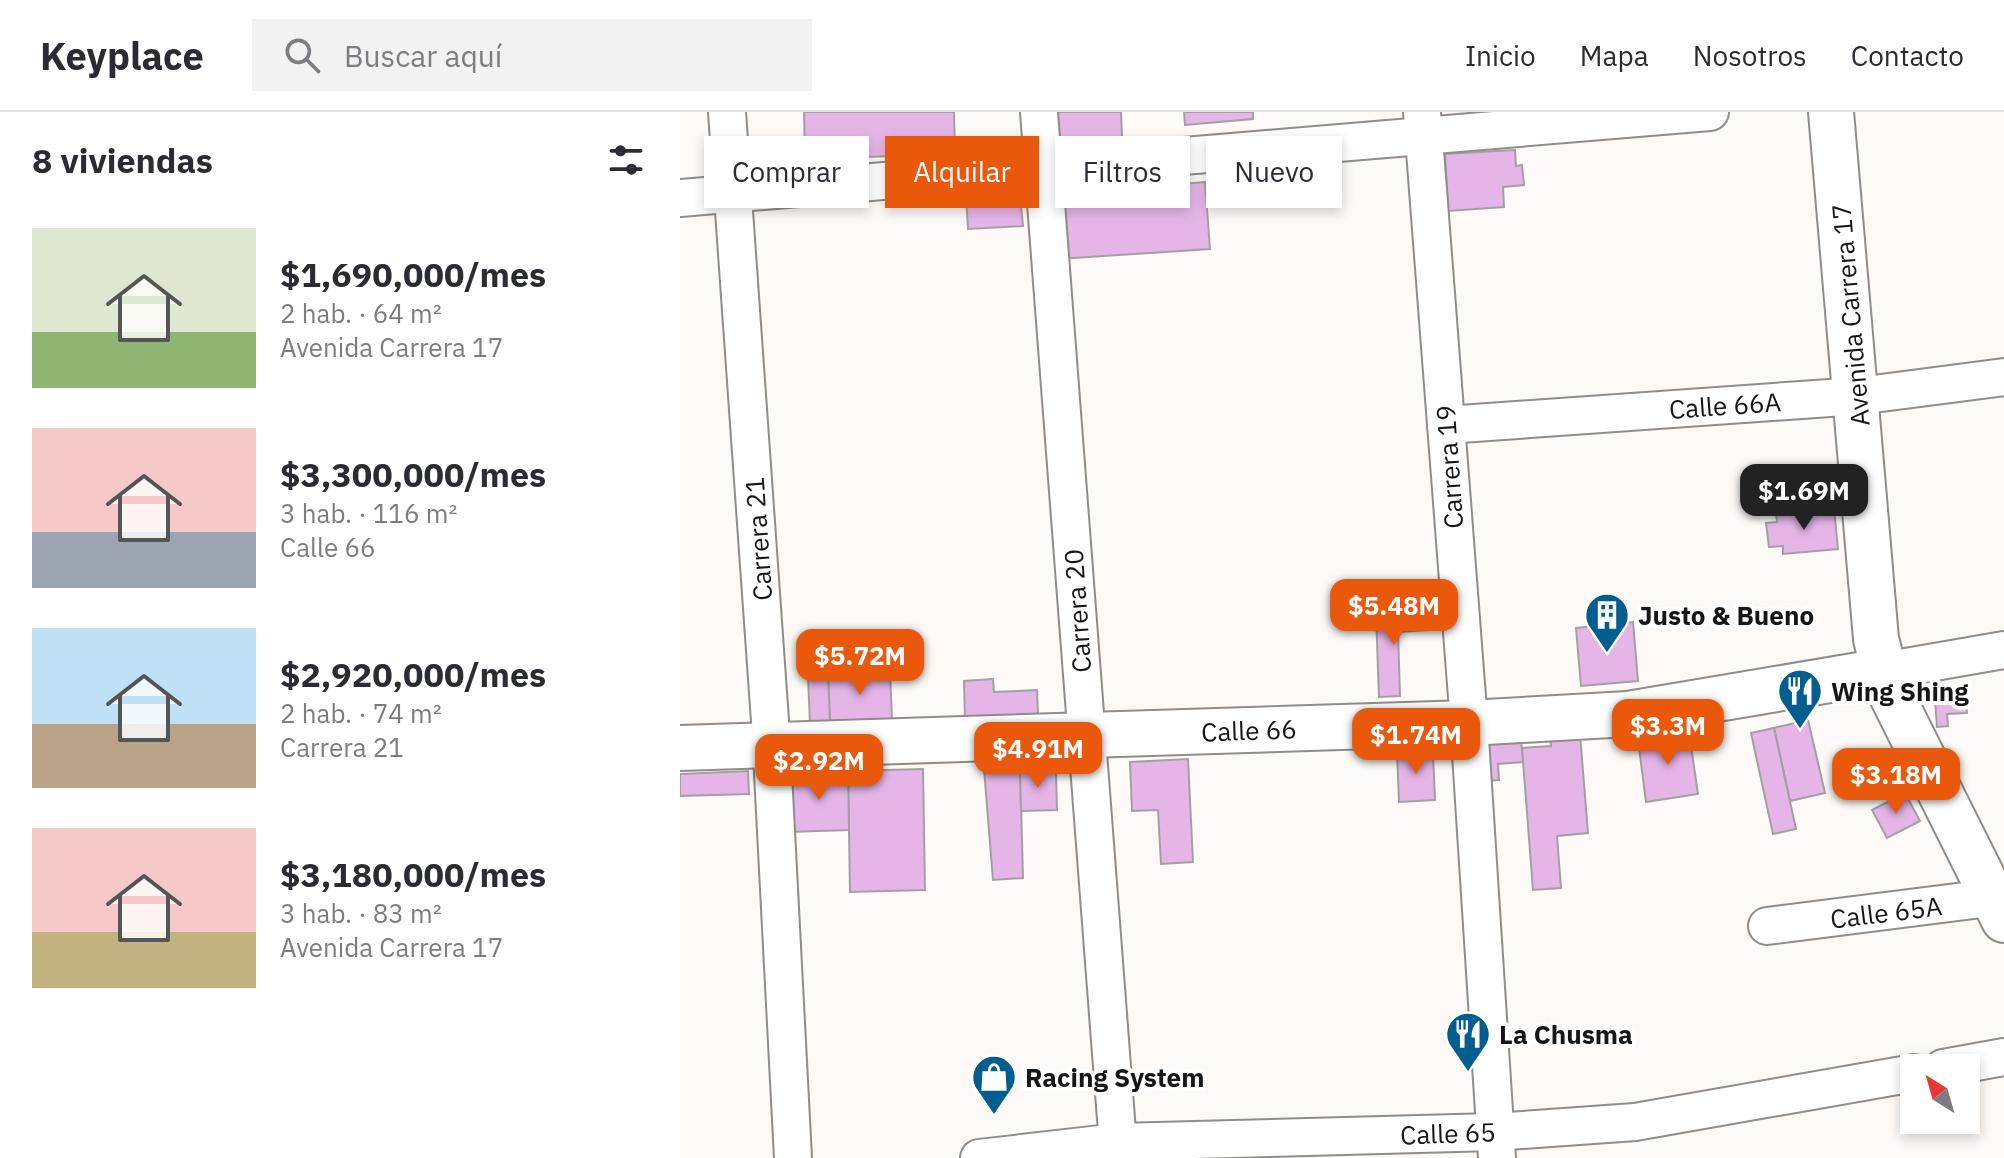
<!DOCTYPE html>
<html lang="es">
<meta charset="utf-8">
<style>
body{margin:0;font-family:"IBM Plex Sans",sans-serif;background:#f2f2f3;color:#2b2b33;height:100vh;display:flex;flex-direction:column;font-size:30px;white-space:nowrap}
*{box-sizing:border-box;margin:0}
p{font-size:26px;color:#7c7c81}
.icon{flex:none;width:44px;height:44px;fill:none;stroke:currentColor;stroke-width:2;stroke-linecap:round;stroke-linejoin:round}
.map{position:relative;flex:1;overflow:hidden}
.side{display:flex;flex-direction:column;background:#fff;width:680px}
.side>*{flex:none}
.hud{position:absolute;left:24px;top:24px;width:760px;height:72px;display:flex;gap:16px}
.needle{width:52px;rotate:323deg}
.tools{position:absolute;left:1220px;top:942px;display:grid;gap:16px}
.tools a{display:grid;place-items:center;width:80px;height:80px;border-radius:0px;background:#fff;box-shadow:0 4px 12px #0003;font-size:40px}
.price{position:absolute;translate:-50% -68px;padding:0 18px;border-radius:16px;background:#ea580c;color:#fff;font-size:26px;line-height:52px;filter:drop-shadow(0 2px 4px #0008)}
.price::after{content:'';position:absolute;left:50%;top:48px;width:24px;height:18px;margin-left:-12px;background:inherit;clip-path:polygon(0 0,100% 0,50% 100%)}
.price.current{background:#222;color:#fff}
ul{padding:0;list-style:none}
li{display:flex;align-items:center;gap:24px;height:200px;padding:0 32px}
li span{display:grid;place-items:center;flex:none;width:224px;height:160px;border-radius:0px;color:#555}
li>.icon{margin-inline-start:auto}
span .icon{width:96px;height:96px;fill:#fffc;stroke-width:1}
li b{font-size:34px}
h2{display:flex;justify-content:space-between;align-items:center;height:96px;padding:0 32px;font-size:34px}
.tag{padding:0 28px;border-radius:0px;background:#fff;box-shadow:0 4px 12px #0003;font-size:28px;line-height:72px}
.tag.current{background:#ea580c;color:#fff}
header{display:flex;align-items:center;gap:48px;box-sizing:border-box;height:112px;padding:0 40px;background:#fff;border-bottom:2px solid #e1e1e2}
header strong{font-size:38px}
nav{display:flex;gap:44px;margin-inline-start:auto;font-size:28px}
.search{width:560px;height:72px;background:#f2f2f3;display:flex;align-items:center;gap:20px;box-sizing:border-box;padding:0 28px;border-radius:0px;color:#7c7c81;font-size:30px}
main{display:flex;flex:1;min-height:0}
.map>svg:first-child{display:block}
.building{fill:#e5b5e8;stroke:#a2a0a2;stroke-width:2}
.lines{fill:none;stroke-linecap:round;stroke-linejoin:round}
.minor-casing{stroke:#8f8c8a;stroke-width:40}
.major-casing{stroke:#8f8c8a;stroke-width:48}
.minor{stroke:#fff;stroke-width:36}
.major{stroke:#fff;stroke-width:44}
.labels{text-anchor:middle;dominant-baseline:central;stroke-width:8;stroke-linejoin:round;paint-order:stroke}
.street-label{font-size:26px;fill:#171515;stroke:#fff}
.poi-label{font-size:26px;font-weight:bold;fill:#171515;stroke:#fff;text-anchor:start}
</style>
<header>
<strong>Keyplace</strong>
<div class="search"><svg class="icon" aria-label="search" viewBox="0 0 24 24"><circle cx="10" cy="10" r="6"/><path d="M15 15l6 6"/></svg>Buscar aquí</div>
<nav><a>Inicio</a><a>Mapa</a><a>Nosotros</a><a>Contacto</a></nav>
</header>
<main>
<section class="side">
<h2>8 viviendas<svg class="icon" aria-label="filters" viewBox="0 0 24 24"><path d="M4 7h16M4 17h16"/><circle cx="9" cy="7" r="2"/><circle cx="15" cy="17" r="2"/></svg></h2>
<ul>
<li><span style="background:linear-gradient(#dfe7d0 65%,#8fb573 0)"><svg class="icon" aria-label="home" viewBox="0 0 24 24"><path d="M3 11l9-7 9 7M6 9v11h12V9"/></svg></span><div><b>$1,690,000/mes</b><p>2 hab. · 64 m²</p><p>Avenida Carrera 17</p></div></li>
<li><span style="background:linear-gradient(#f6c9c9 65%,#9aa5b1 0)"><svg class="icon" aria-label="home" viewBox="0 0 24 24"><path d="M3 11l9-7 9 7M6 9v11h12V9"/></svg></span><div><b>$3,300,000/mes</b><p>3 hab. · 116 m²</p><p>Calle 66</p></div></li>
<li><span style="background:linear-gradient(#bfe0f5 60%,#b9a48a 0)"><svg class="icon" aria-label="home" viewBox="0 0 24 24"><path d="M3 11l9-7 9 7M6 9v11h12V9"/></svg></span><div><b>$2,920,000/mes</b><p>2 hab. · 74 m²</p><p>Carrera 21</p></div></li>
<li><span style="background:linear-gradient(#f6c9c9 65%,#c2b280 0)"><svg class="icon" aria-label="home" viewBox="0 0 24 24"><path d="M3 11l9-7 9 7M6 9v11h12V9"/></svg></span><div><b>$3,180,000/mes</b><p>3 hab. · 83 m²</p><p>Avenida Carrera 17</p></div></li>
</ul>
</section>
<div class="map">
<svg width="1324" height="1046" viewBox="0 0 1324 1046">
<rect width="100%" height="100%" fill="#fdf9f7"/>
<g class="building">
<polygon points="124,0 274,0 275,42 125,47"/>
<polygon points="371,0 441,0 442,25 372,28"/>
<polygon points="504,0 573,0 573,7 505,13"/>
<polygon points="96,30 98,57 56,61 53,34"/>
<polygon points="835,38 836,54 842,53 844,73 823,75 824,95 768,99 765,42"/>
<polygon points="525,70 530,137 379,147 381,81"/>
<polygon points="323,80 331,82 341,94 343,114 288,117 286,83"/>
<polygon points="1154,397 1158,437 1103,442 1103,434 1089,435 1086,411 1097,410 1096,402"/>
<polygon points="747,500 747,518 718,520 720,584 699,585 696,502"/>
<polygon points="953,510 958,569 901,574 896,516"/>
<polygon points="210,559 212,608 150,611 148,563"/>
<polygon points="148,563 150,611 130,612 128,564"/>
<polygon points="313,567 314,580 357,578 358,602 285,606 284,569"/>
<polygon points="1285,584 1287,601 1267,602 1268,614 1257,615 1255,587"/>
<polygon points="1128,608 1145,681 1110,689 1094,616"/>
<polygon points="1094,616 1116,717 1093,722 1071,621"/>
<polygon points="1009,620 1018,682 966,690 958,628"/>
<polygon points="900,622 908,721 877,724 881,776 853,778 842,636 871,634 870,625"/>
<polygon points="841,627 843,650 818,652 819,668 805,669 803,629"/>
<polygon points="748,638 753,642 755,688 719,690 717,640"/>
<polygon points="508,647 513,750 481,752 478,698 452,699 450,650"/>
<polygon points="340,655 343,766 313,768 304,657"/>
<polygon points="371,656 376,661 377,698 341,699 340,658"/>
<polygon points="243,657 245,778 170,780 168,659"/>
<polygon points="68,659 69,682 0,684 0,662"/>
<polygon points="168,659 169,718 108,720 110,664 118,660"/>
<polygon points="1225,681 1240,709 1207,726 1192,698"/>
</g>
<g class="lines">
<g class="minor-casing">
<g id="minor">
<polyline points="47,0 91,623 113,1046"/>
<polyline points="359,0 439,1046"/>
<polyline points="742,0 789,611 817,1046"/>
<polyline points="0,86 1030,0"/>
<polyline points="766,313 1178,284 1324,265"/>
<polyline points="1203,559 1324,538"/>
<polyline points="1087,814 1324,784"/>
<polyline points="1263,956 1324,945"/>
<polyline points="299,1046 438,1030 814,1020 955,1010 1234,961"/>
</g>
</g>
<g class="major-casing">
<g id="major">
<polyline points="1151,0 1196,527 1209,578 1324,808"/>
<polyline points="0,636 789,611 948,602 1203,559"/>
</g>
</g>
<use href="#minor" class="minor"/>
<use href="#major" class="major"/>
</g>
<defs>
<g id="building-pin" transform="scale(2.3)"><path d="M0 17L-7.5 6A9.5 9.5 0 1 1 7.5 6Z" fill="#015e8f" stroke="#fff"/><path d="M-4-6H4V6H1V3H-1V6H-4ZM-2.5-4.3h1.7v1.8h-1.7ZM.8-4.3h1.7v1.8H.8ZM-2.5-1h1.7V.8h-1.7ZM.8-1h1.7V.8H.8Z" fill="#fff"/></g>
<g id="restaurant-pin" transform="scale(2.3)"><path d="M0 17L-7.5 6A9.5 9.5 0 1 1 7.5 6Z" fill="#015e8f" stroke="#fff"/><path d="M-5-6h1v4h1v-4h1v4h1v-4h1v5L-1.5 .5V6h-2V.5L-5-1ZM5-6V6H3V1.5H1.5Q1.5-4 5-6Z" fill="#fff"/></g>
<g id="shop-pin" transform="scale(2.3)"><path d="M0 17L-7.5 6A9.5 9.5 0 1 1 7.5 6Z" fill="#015e8f" stroke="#fff"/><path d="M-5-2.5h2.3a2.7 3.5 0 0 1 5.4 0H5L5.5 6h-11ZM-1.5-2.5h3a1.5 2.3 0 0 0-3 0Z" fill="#fff"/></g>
</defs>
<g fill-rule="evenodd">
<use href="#building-pin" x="927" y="503"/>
<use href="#restaurant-pin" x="1120" y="579"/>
<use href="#restaurant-pin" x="788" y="922"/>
<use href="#shop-pin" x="314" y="965"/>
</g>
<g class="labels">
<g class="street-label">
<text transform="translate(1170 203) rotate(-95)">Avenida Carrera 17</text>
<text transform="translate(1045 293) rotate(-4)">Calle 66A</text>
<text transform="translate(769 355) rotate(-94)">Carrera 19</text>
<text transform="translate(78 427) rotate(-94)">Carrera 21</text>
<text transform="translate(397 499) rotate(-94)">Carrera 20</text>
<text transform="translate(569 618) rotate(-2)">Calle 66</text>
<text transform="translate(1206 800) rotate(-7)">Calle 65A</text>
<text transform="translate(768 1021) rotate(-2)">Calle 65</text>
</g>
<g class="poi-label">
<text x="958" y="503">Justo &amp; Bueno</text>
<text x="1151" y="579">Wing Shing</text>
<text x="819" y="922">La Chusma</text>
<text x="345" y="965">Racing System</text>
</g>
</g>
</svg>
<div class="tools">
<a><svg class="needle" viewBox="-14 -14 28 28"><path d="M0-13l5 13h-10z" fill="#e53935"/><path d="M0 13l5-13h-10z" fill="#7c7c81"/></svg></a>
</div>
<b class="price current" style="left:1124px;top:420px">$1.69M</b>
<b class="price" style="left:714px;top:535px">$5.48M</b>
<b class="price" style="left:180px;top:585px">$5.72M</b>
<b class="price" style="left:988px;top:655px">$3.3M</b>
<b class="price" style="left:736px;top:664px">$1.74M</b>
<b class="price" style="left:358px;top:678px">$4.91M</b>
<b class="price" style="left:139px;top:690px">$2.92M</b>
<b class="price" style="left:1216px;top:704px">$3.18M</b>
<div class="hud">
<a class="tag">Comprar</a>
<a class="tag current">Alquilar</a>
<a class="tag">Filtros</a>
<a class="tag">Nuevo</a>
</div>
</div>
</main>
